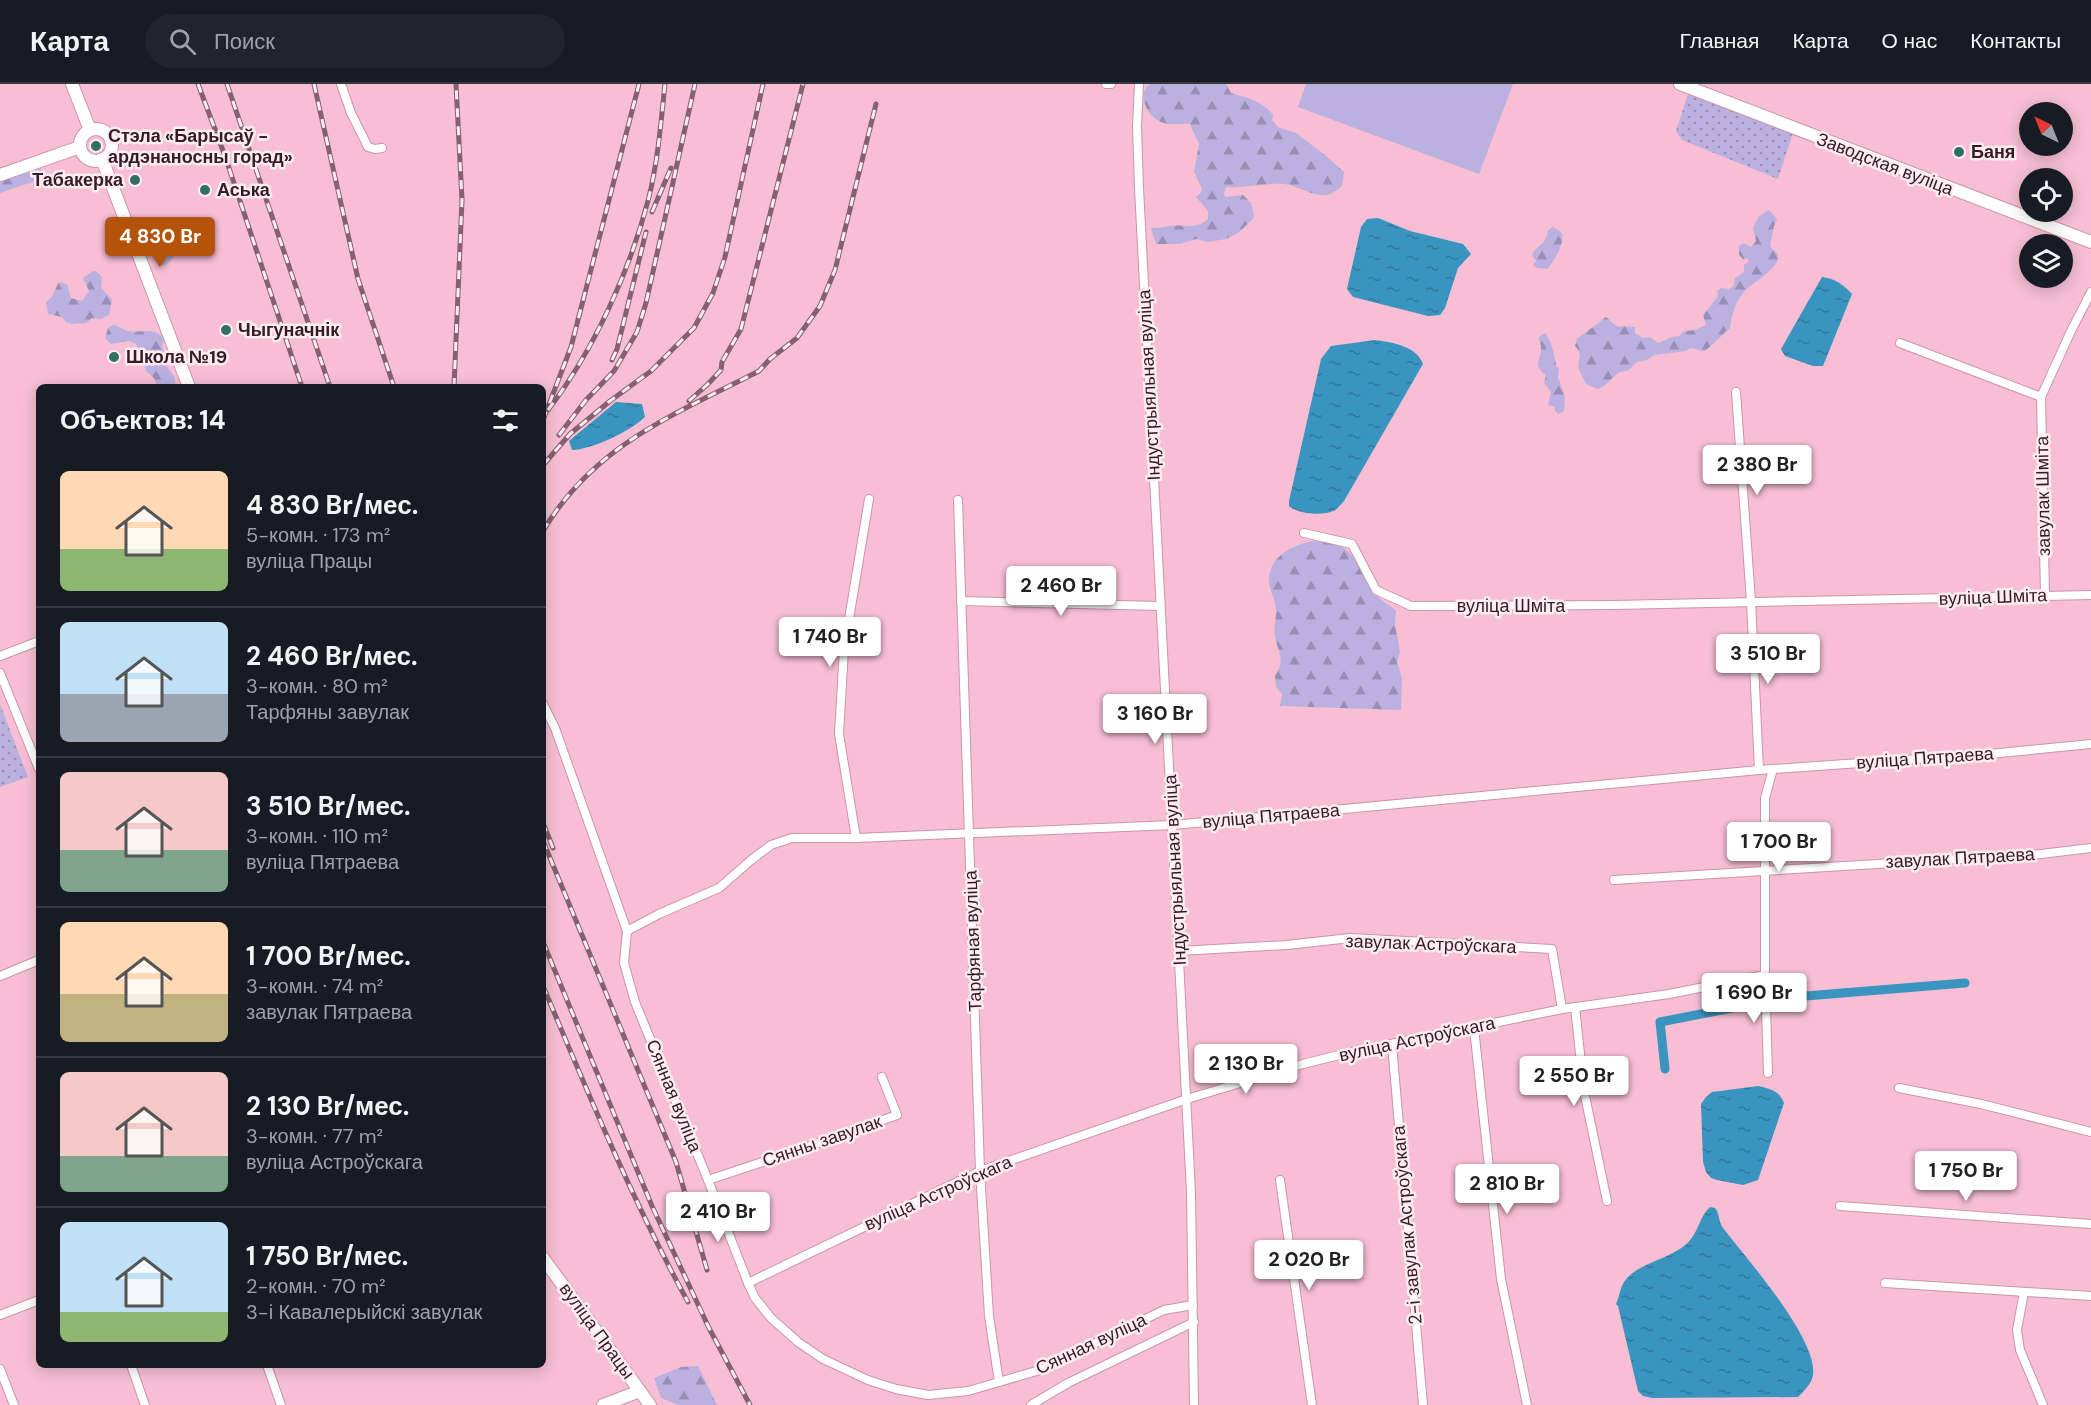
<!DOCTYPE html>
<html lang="ru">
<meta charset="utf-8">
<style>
body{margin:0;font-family:"DM Sans",sans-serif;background:#20242c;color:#f1f3f6;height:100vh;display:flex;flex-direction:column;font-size:22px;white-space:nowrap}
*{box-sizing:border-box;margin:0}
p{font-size:20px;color:#9ea1a6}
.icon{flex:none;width:33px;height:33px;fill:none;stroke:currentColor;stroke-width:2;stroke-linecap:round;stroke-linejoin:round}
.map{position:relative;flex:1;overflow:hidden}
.sheet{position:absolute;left:36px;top:300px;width:510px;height:984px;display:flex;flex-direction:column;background:#171b24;border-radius:9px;box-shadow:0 3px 15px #0003}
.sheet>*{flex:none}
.needle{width:39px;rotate:317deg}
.tools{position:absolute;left:2019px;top:18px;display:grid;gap:12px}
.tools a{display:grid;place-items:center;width:54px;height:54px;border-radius:50%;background:#171b24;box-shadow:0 3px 15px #0003;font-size:30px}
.price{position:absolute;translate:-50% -51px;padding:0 14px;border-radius:6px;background:#fff;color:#222;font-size:20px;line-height:39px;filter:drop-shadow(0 2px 3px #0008)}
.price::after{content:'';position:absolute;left:50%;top:36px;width:18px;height:14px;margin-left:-9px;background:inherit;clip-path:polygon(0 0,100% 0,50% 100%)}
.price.on{background:#b45309;color:#fff}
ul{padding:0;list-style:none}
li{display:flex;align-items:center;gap:18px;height:150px;padding:0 24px}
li+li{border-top:2px solid #363941}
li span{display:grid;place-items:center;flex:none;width:168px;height:120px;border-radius:9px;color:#555}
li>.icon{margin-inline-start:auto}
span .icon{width:72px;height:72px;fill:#fffc;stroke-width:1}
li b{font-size:26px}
h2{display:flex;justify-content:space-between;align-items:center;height:72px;padding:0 24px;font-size:26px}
header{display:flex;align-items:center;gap:36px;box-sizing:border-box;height:84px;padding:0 30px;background:#171b24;border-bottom:2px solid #363941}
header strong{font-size:28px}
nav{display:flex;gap:33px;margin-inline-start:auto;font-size:21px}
.search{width:420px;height:54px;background:#20242c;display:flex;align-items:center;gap:15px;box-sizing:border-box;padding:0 21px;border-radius:33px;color:#9ea1a6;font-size:22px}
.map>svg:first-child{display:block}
.grass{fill:url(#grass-dots)}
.forest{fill:url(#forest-firs)}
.pitch{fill:#bbb1e1}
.water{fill:url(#water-ripples)}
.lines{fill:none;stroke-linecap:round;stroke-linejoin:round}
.canal{stroke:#3a94c0;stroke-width:9}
.street-casing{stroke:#cb95aa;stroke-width:10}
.secondary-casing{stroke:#cb95aa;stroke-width:14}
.primary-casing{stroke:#cb95aa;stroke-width:14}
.street{stroke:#fff;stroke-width:8}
.secondary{stroke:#fff;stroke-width:12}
.primary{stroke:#fff;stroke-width:12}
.rail-casing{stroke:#85616f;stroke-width:5}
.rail{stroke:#feecf2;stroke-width:3;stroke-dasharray:9;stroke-linecap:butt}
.poi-dot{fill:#2f705f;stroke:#feecf2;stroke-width:2}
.labels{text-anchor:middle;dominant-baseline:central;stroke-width:5;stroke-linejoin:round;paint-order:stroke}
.poi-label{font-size:18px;font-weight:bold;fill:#321d26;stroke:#feecf2;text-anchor:start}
.street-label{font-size:18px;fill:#321d26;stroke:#feecf2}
</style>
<header>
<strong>Карта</strong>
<div class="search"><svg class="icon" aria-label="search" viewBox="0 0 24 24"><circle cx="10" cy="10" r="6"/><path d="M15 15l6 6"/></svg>Поиск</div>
<nav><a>Главная</a><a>Карта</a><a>О нас</a><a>Контакты</a></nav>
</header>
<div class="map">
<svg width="2091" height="1321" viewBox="0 0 2091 1321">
<defs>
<pattern id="grass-dots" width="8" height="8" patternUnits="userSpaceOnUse" patternTransform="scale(1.5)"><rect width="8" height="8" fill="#bbb1e1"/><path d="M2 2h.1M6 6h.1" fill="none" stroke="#998fb6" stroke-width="1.8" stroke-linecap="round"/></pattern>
<pattern id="forest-firs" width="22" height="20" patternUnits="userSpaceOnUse" patternTransform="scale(1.5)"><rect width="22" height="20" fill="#bbb1e1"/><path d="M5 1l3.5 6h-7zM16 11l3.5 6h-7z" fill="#998fb6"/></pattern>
<pattern id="water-ripples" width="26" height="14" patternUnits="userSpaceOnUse" patternTransform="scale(1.5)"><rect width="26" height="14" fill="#3a94c0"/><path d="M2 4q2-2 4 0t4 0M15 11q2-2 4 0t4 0" fill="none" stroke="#31789c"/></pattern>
</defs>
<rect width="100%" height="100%" fill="#f7bed4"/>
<g class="grass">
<polygon points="1690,4 1794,45 1778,95 1682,56 1676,47"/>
<polygon points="0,620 28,693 0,703"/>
</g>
<g class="forest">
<path d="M 1150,0 L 1226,0 L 1231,9 C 1246,13 1264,18 1273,31 L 1272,36 L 1278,43 L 1296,49 L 1325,71 L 1344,88 L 1342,102 C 1336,107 1333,110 1325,111 C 1310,112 1298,101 1284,100 C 1264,99 1246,104 1226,103 L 1224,109 L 1225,113 L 1243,111 L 1251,119 L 1254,130 L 1253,135 L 1238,149 L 1226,155 L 1208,158 L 1196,155 L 1180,160 L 1156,160 L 1151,144 C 1158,144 1163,143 1171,142 C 1185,140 1196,146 1208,135 L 1208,127 L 1196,113 L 1202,107 L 1201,102 L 1194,88 L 1199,60 L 1190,40 C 1181,39 1170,42 1161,38 C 1147,32 1136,10 1150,0 Z"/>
<polygon points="40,82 44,94 0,109 0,97"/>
<path d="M 1769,126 L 1777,135 L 1774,142 L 1770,162 C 1772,165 1775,167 1777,169 C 1784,183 1751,199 1744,208 C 1735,218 1732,231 1730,244 C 1726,247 1707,267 1704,267 C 1700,267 1694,264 1690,264 L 1686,267 L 1654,271 L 1647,276 L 1637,278 L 1629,286 L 1618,289 L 1604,302 L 1598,305 L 1586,300 C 1584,295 1581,290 1579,286 C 1576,275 1585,274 1575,262 L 1577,255 L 1606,233 L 1616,242 L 1635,243 L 1635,249 L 1643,254 L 1650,253 L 1658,259 L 1672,253 L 1679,252 L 1684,247 L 1695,246 L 1706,241 L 1703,231 L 1718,212 L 1717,207 L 1721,204 L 1729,205 L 1734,202 L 1735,194 L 1744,188 L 1744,181 L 1749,177 L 1747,174 L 1743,175 L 1739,171 L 1739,162 L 1744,159 L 1751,163 L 1756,157 L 1753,144 L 1759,132 Z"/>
<path d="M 1553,143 C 1556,145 1559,146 1561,148 C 1567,155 1553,180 1547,185 L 1537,184 L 1533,181 L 1536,177 L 1532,171 C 1537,159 1545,164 1548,146 Z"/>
<path d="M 170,158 L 175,170 C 171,178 168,181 159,182 L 154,174 L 154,165 L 159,161 Z"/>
<polygon points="93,187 96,187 102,193 101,204 112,215 109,231 101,235 92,234 86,239 72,240 66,238 62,233 48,230 46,218 51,214 59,198 67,200 71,214 82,217 89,207 83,194"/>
<path d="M 113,241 C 119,242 122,245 127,247 C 140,250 155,241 165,256 L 162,261 L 163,266 L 168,274 L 167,283 L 174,292 L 176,303 L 158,303 L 154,294 L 146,287 L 144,272 L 135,259 L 128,257 L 111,260 L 105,254 L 108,244 Z"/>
<path d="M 1545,249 C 1550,254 1556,274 1556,282 L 1559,285 L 1558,293 L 1565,313 L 1564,327 L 1559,330 L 1555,327 L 1555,323 L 1548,321 L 1551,308 L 1544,299 L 1546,291 C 1531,280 1542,276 1541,262 C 1540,259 1539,256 1539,253 Z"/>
<path d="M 1313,457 C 1320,458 1330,458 1337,460 C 1354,467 1360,486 1369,500 C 1375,512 1385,519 1396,526 L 1395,541 L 1400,568 L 1397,578 L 1402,595 L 1401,626 L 1280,622 L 1282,610 L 1276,603 L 1275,592 C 1286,575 1278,569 1275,553 C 1273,543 1277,534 1276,525 C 1275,516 1270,507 1269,498 C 1268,473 1292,461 1313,457 Z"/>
<polygon points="698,1282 717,1321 678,1321 661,1314 654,1294 681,1283"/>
</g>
<polygon class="pitch" points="1306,0 1513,0 1479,90 1298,23"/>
<g class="water">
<polygon points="1378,134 1410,147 1463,160 1471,170 1458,184 1445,224 1440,231 1428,232 1353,213 1347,205 1361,143 1367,135"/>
<path d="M 1822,193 C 1834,194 1844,201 1852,210 L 1823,282 L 1813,282 L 1785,272 L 1781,265 Z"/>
<path d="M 1375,256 C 1391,258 1417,262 1423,280 L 1344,417 C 1340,421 1338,425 1333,427 C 1322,432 1298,430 1289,422 L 1289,417 L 1321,275 L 1331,262 Z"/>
<path d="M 616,318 L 642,320 L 645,333 C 629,348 593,365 572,366 L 569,357 Z"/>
<path d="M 1758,1002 C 1770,1005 1779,1006 1784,1019 L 1758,1096 L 1743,1101 L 1717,1096 L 1711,1094 L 1706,1088 L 1703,1078 L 1701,1020 L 1706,1013 L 1712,1008 Z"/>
<path d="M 1710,1123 L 1715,1124 C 1720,1130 1718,1137 1723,1144 C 1746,1174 1818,1255 1813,1291 C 1812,1299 1804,1307 1798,1313 L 1652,1314 L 1643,1312 L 1638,1307 L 1618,1222 L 1616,1220 C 1619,1214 1620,1204 1624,1198 C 1638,1177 1676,1175 1691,1155 C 1699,1145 1700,1132 1710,1123 Z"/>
</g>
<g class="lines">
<g class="canal">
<polyline points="1781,914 1965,899"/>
<polyline points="1665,985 1660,938 1758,919"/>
</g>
<g class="street-casing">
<g id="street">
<polyline points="341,0 351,29 368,63 375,65 382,64"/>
<polyline points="1106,0 1111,0"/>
<polyline points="1139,0 1137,42 1139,104 1191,1108 1194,1321"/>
<polyline points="1900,259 2041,313"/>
<polyline points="1736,308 1751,517 1759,686"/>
<polyline points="958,416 980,1087 989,1232 999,1298"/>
<polyline points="1304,449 1352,460 1376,506 1411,522 1615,521 2091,511"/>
<polyline points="2045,511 2041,313 2071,247 2091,208"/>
<polyline points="961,517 1160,522"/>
<polyline points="0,572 39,557"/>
<polyline points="0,589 39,685"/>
<polyline points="543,620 555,644 627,847 624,879 635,918 708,1096 748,1199 755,1214 771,1234 798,1258 823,1275 868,1296 896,1305 928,1311 968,1307 1040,1286 1164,1226 1193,1221"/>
<polyline points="856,754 839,650 844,565 869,415"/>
<polyline points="1614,796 2041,770 2091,764"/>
<polyline points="627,847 659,830 719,804 750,777 771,761 792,754 856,754 1173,741 1759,686 1990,670 2091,660"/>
<polyline points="1179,867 1287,861 1350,854 1552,865 1562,925"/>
<polyline points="0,892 39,876"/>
<polyline points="1575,923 1584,1007 1607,1117"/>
<polyline points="1474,944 1501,1195 1527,1321"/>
<polyline points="1392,960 1423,1321"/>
<polyline points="1768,989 1765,891 1765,714 1773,685"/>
<polyline points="1899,1004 1981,1020 2091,1048"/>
<polyline points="708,1096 799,1066 897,1031 882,993"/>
<polyline points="1280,1096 1312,1321"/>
<polyline points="1840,1122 2091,1140"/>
<polyline points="748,1199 980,1087 1187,1015 1303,980 1347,969 1562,925 1669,910 1765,891"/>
<polyline points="1885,1199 2091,1212"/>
<polyline points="2024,1208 2017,1246 2020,1266 2043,1321"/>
<polyline points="0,1231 39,1216"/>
<polyline points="131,1281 145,1321"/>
<polyline points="267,1281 281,1321"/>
<polyline points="0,1285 14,1321"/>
<polyline points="1031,1321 1068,1299 1194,1238"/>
</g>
</g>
<g class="secondary-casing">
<g id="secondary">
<polyline points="102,75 189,303"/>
<polyline points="543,1174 650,1321"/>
<polyline points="603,1321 640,1307"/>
</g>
</g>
<g class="primary-casing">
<g id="primary">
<polyline points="72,0 90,46"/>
<polyline points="1680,0 2091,158"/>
<circle cx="96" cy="61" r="16"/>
<polyline points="0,91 80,63"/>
</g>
</g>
<use href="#street" class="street"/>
<use href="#secondary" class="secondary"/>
<use href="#primary" class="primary"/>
<g class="rail-casing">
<g id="rail">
<polyline points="198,0 225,72 302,303"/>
<polyline points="227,0 330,303"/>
<polyline points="314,0 358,195 394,303"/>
<polyline points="652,128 671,84"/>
<polyline points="612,276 617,265 646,148"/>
<polyline points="454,303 462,116 456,0"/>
<polyline points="689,317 708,300 721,286 722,278 741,245 803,0"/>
<path d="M 548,326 C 594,266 630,187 649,113 C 658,76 661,38 665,0"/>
<polyline points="543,336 571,263 639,0"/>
<polyline points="559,351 586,316 614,287 637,248 646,219 695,0"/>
<polyline points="543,381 570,350 610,317 651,287 694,244 713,209 725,173 763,0"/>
<path d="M 543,447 C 595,360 674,331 759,287 L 770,275 L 797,254 L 820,222 L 835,186 L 876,20"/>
<polyline points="543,739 553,764"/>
<polyline points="543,757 676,1078 707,1186"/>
<polyline points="543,858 652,1122 709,1244 750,1321"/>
<path d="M 543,902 C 588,1009 632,1116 688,1218"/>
</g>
</g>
<use href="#rail" class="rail"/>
</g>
<g class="poi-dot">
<circle cx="96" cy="62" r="6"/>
<circle cx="1959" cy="68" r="6"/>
<circle cx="135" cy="96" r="6"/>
<circle cx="205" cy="106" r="6"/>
<circle cx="226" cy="246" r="6"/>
<circle cx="114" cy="273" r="6"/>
</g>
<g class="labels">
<g class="poi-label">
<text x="108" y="52">Стэла «Барысаў -<tspan x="108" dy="21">ардэнаносны горад»</tspan></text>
<text x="1971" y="68">Баня</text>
<text x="123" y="96" text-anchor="end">Табакерка</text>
<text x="217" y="106">Аська</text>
<text x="238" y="246">Чыгуначнік</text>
<text x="126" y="273">Школа №19</text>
</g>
<g class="street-label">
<text transform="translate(1885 80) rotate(21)">Заводская вуліца</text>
<text transform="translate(1149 301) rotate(-93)">Індустрыяльная вуліца</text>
<text transform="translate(2043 412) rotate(-91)">завулак Шміта</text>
<text transform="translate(1993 513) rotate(-2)">вуліца Шміта</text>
<text x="1511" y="522">вуліца Шміта</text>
<text transform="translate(1925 674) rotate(-4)">вуліца Пятраева</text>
<text transform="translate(1271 732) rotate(-5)">вуліца Пятраева</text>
<text transform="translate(1960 774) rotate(-3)">завулак Пятраева</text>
<text transform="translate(1175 786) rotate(-93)">Індустрыяльная вуліца</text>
<text transform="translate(973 857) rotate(-92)">Тарфяная вуліца</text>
<text transform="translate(1431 860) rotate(2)">завулак Астроўскага</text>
<text transform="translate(1417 955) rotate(-12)">вуліца Астроўскага</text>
<text transform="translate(674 1012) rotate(68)">Сянная вуліца</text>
<text transform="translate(822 1057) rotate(-19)">Сянны завулак</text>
<text transform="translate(938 1109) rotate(-24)">вуліца Астроўскага</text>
<text transform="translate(1407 1141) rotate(-95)">2-і завулак Астроўскага</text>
<text transform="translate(597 1247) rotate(54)">вуліца Працы</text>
<text transform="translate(1091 1260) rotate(-25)">Сянная вуліца</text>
</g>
</g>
</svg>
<div class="tools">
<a><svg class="needle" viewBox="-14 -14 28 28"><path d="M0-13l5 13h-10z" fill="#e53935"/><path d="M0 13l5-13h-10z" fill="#9ea1a6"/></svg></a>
<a><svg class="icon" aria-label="locate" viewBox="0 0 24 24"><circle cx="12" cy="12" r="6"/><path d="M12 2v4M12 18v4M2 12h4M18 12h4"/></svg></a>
<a><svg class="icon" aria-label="layers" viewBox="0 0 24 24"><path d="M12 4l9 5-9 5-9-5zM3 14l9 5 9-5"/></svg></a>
</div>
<b class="price on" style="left:160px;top:184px">4 830 Br</b>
<b class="price" style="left:1757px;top:412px">2 380 Br</b>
<b class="price" style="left:1061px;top:533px">2 460 Br</b>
<b class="price" style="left:830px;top:584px">1 740 Br</b>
<b class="price" style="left:1768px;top:601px">3 510 Br</b>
<b class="price" style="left:1155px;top:661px">3 160 Br</b>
<b class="price" style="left:1779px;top:789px">1 700 Br</b>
<b class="price" style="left:1754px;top:940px">1 690 Br</b>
<b class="price" style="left:1246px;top:1011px">2 130 Br</b>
<b class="price" style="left:1574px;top:1023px">2 550 Br</b>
<b class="price" style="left:1966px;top:1118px">1 750 Br</b>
<b class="price" style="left:1507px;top:1131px">2 810 Br</b>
<b class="price" style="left:718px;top:1159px">2 410 Br</b>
<b class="price" style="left:1309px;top:1207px">2 020 Br</b>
<section class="sheet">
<h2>Объектов: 14<svg class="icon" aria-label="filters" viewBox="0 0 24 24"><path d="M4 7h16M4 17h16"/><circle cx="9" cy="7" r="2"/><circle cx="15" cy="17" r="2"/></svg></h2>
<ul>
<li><span style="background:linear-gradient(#ffd9b3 65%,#8fb573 0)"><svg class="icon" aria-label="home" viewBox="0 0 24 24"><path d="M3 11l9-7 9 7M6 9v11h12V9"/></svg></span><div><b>4 830 Br/мес.</b><p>5-комн. · 173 m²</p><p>вуліца Працы</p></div></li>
<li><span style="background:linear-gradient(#bfe0f5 60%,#9aa5b1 0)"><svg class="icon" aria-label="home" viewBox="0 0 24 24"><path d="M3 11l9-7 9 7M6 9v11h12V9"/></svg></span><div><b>2 460 Br/мес.</b><p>3-комн. · 80 m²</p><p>Тарфяны завулак</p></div></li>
<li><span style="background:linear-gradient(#f6c9c9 65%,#7fa58c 0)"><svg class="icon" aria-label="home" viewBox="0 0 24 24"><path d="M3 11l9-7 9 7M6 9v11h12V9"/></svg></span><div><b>3 510 Br/мес.</b><p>3-комн. · 110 m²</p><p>вуліца Пятраева</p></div></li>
<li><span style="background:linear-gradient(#ffd9b3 60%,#c2b280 0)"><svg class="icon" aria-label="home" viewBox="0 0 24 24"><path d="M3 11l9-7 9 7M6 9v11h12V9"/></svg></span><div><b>1 700 Br/мес.</b><p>3-комн. · 74 m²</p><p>завулак Пятраева</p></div></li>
<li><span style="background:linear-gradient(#f6c9c9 70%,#7fa58c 0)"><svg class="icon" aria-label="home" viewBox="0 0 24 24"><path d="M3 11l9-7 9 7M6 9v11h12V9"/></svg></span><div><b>2 130 Br/мес.</b><p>3-комн. · 77 m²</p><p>вуліца Астроўскага</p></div></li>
<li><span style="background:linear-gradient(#bfe0f5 75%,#8fb573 0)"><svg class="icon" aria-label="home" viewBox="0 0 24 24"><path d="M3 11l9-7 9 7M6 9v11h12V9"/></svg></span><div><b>1 750 Br/мес.</b><p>2-комн. · 70 m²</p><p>3-і Кавалерыйскі завулак</p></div></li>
</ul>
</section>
</div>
